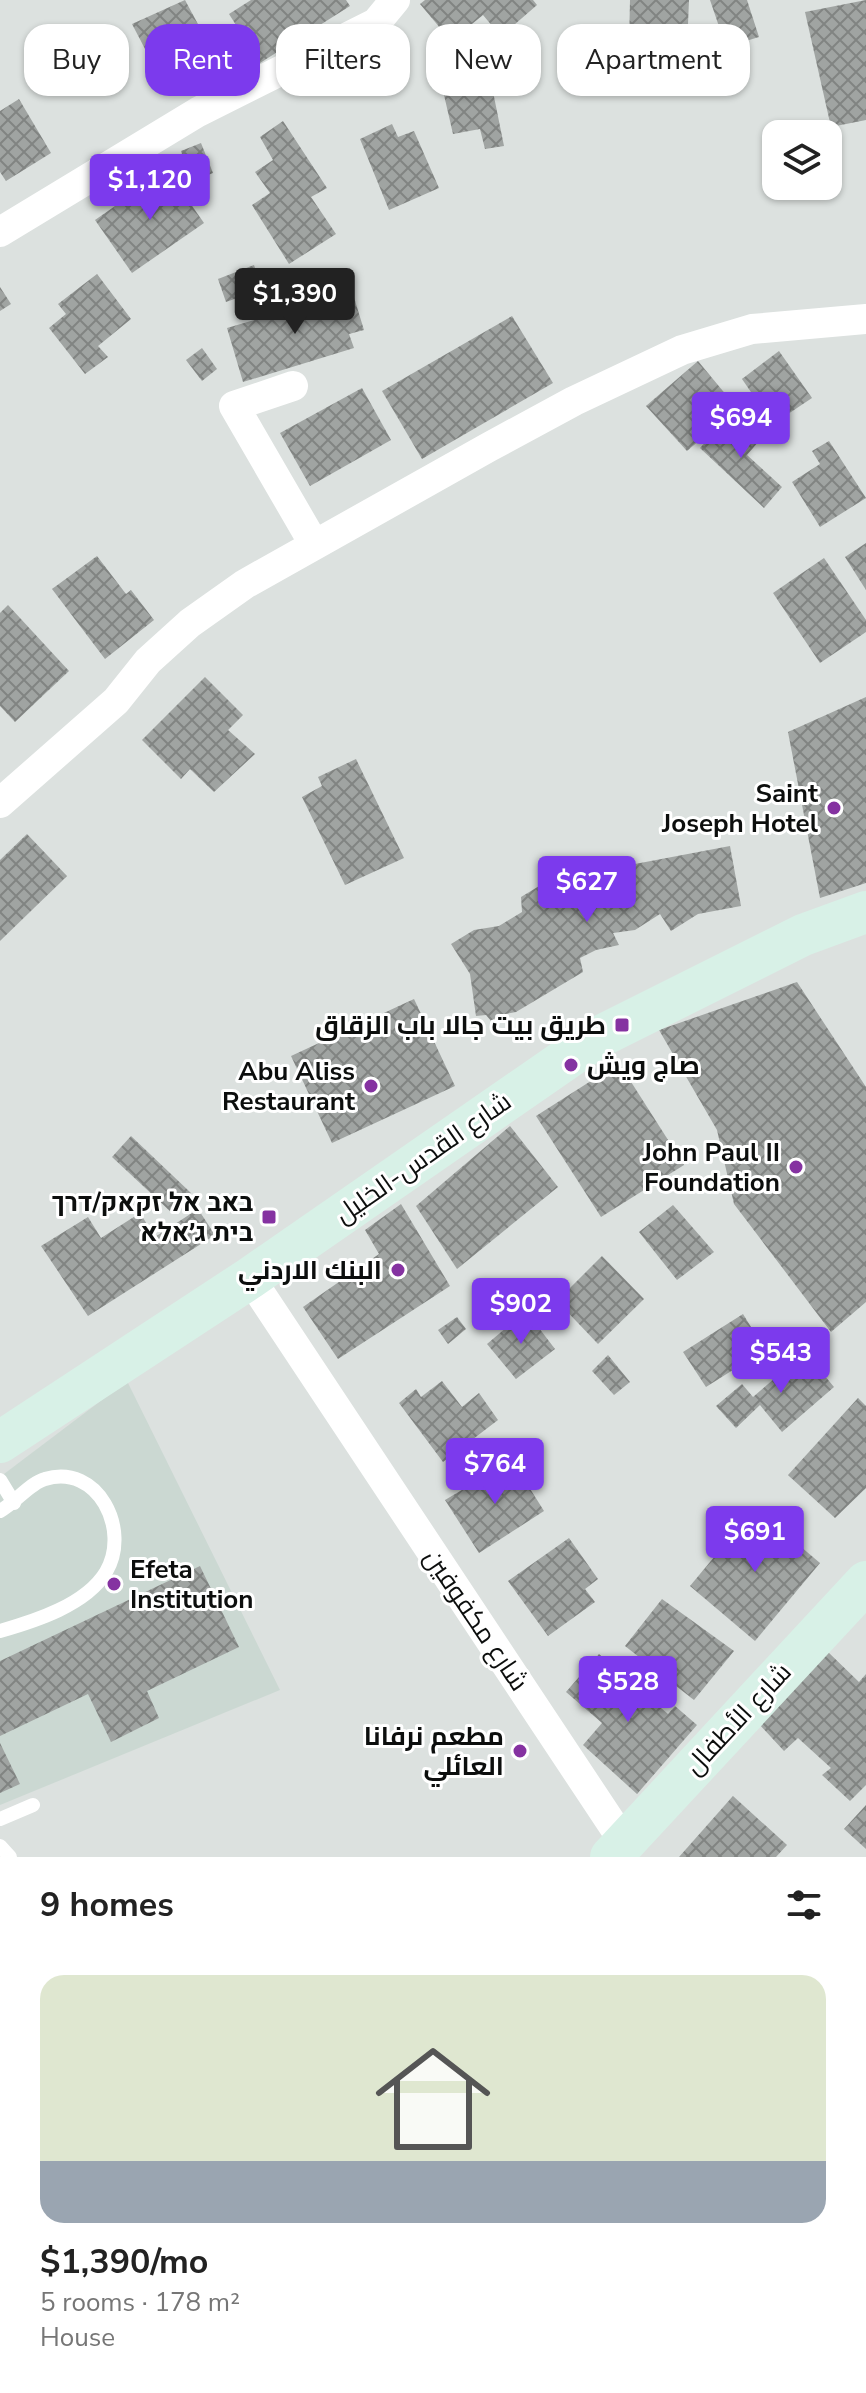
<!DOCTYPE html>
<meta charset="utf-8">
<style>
body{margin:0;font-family:"Nunito Sans",Cairo,Heebo,sans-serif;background:#f6f6f6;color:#222;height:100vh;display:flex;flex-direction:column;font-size:30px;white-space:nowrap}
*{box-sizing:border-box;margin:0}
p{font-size:26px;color:#767676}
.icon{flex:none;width:44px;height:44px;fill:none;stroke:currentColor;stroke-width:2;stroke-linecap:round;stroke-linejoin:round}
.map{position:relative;height:1857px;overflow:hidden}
.side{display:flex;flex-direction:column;background:#fff;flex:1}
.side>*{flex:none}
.hud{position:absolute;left:24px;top:24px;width:818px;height:72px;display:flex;gap:16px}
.tools{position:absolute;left:762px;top:120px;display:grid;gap:16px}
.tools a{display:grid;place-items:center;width:80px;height:80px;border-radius:16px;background:#fff;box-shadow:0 2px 6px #0004;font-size:40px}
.price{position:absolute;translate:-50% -68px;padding:0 18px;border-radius:8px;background:#7c3aed;color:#fff;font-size:26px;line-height:52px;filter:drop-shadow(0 2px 4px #0008)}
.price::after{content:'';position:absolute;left:50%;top:48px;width:24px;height:18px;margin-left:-12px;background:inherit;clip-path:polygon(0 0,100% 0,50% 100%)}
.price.active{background:#222;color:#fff}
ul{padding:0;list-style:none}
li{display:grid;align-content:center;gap:16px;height:424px;padding:0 40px}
li span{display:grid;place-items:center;height:248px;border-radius:24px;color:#555}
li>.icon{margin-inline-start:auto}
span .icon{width:144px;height:144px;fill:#fffc;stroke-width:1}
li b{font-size:34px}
h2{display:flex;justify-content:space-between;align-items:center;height:96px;padding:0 40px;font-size:34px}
.chip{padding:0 28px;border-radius:24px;background:#fff;box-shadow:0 2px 6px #0004;font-size:28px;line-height:72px}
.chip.active{background:#7c3aed;color:#fff}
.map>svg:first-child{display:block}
.built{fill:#cbd8d2}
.building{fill:url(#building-cross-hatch)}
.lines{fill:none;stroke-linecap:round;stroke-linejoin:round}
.lane{stroke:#fff;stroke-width:14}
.street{stroke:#fff;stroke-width:30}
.secondary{stroke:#d8f1e7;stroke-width:42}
.poi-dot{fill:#8532a1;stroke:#fff;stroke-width:3}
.labels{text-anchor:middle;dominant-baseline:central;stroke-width:6;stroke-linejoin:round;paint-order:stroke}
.poi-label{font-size:26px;font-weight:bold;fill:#0c0e0d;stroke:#fff;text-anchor:end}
.street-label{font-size:26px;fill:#0c0e0d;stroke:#fff}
</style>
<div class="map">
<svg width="866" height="1857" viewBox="0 0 866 1857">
<defs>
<pattern id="building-cross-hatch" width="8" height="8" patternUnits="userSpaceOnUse" patternTransform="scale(2)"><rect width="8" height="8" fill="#a0a4a2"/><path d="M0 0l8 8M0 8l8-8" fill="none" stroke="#818482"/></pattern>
</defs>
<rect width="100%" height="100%" fill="#dce1df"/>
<polygon class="built" points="127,1381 280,1690 0,1805 0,1477"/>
<g class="building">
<polygon points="185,0 220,65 168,93 132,24"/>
<polygon points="251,0 346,0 350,6 260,63 229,14"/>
<polygon points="425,0 533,0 537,5 514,25 521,33 508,45 483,15 451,41 420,4"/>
<polygon points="630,0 689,0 687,48 629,44"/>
<polygon points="710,0 747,0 759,37 726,47"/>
<polygon points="866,0 866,120 831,127 805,12"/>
<polygon points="489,72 504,146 485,149 480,129 453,134 441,82"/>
<polygon points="19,99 51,153 6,181 0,172 0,111"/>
<polygon points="283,121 327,188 311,197 336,234 289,264 252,205 270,193 255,172 273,160 260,137"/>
<polygon points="392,124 398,137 414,131 439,188 389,210 360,139"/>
<polygon points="201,143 213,173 191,182 181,151"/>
<polygon points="167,170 204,223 132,273 95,220"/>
<polygon points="254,265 262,289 226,302 218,279"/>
<polygon points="97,274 131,319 98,346 108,357 85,374 49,328 66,314 58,304"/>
<polygon points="0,287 11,304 0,311"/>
<polygon points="352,291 364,330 349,334 354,348 243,382 227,328"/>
<polygon points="512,316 553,383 422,459 382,391"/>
<polygon points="202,348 217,369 202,381 186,360"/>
<polygon points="779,351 812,398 773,424 742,379"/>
<polygon points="698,361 737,408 687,451 646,406"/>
<polygon points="362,388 391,440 310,486 280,433"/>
<polygon points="732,414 759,441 747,455 782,487 764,508 700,448"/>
<polygon points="829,441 866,498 820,527 792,482 820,464 812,451"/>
<polygon points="866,543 866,590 845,557"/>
<polygon points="97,556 126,594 131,590 154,620 105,659 52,589"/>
<polygon points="824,558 866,620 866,632 820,663 773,593"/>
<polygon points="8,605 69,671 15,722 0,706 0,613"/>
<polygon points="205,677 243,715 228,730 255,754 214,792 190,769 181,779 142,740"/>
<polygon points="866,697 866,883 820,898 788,732"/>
<polygon points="356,759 404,858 345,885 302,797 322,786 318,777"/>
<polygon points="27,834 67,876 0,941 0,860"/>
<polygon points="730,846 741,906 698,914 671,931 660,914 635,930 613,933 619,945 596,950 580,958 583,972 516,1012 500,1015 491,1021 486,1015 476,1016 470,974 451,944 474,930 499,926 522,912 521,897 577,863 594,891 601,887 598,871"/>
<polygon points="797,982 866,1087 866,1302 831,1332 734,1204 717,1130 659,1030"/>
<polygon points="414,999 455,1086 332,1143 291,1056"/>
<polygon points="619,1063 684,1165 601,1217 536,1116"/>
<polygon points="510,1126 558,1187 457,1269 416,1206"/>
<polygon points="131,1136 191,1193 172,1213 112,1157"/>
<polygon points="401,1204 450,1286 338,1359 303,1307 379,1254 365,1230"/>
<polygon points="673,1205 714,1252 677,1280 639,1232"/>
<polygon points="198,1209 215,1235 88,1316 41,1246 88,1217 101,1238 140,1213 155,1237"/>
<polygon points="602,1256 644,1299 598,1344 557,1301"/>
<polygon points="526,1311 555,1349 516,1379 487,1344"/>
<polygon points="743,1314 756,1335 767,1328 777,1342 706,1387 683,1352"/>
<polygon points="457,1317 466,1329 448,1344 438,1330"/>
<polygon points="805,1352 834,1387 782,1432 760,1405 736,1428 716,1406 742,1384 753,1397"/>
<polygon points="608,1355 630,1382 614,1395 592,1371"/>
<polygon points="442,1381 462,1407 479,1393 498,1420 443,1462 399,1403 416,1389 421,1397"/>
<polygon points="858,1398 866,1406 866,1488 835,1518 788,1475"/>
<polygon points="512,1460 544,1511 479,1553 445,1500"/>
<polygon points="755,1508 820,1563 755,1641 690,1586"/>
<polygon points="569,1538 598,1579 585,1589 595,1602 548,1636 508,1581"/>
<polygon points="200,1566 239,1647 147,1691 159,1718 111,1742 88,1694 0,1736 0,1661"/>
<polygon points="662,1599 734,1651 694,1700 625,1646"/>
<polygon points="828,1652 859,1682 866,1674 866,1785 850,1801 822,1775 831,1768 798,1738 784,1751 759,1724"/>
<polygon points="599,1654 668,1714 675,1706 697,1725 637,1794 583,1745 602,1723 566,1692"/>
<polygon points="0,1743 20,1784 0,1793"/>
<polygon points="733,1796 787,1845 776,1857 679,1857"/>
<polygon points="866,1805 866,1849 844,1829"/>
</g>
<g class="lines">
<g class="lane">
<polyline points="0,1480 14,1503"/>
<path d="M 0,1511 C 15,1503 30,1483 45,1479 C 98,1463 131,1530 106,1572 C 86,1605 35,1621 0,1631"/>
<polyline points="0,1819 33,1805"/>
<polyline points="0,1846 10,1857"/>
</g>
<g class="street">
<polyline points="0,232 198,112 376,23 395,0"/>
<polyline points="293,386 234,406 314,544"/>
<polyline points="0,803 116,701 148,661 190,623 245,584 489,447 574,401 682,350 752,329 866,319"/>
<polyline points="250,1278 624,1842"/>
</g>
<g class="secondary">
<polyline points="0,1442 250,1278 595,1039 803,935 866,912"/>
<polyline points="611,1857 866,1582"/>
</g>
</g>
<g class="poi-dot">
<circle cx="834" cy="808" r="8"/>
<rect x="614" y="1017" width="16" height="16" rx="4"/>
<circle cx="571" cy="1065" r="8"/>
<circle cx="371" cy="1086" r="8"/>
<circle cx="796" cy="1167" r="8"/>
<rect x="261" y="1209" width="16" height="16" rx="4"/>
<circle cx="398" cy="1270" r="8"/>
<circle cx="114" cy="1584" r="8"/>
<circle cx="520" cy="1751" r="8"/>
</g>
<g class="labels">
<g class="poi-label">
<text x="818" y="793">Saint<tspan x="818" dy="30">Joseph Hotel</tspan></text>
<text x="606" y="1025">طريق بيت جالا باب الزقاق</text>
<text x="587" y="1065" text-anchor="start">صاج ويش</text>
<text x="355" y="1071">Abu Aliss<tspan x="355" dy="30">Restaurant</tspan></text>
<text x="780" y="1152">John Paul II<tspan x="780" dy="30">Foundation</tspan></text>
<text x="253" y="1202">באב אל זקאק/דרך<tspan x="253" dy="30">בית ג׳אלא</tspan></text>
<text x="382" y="1270">البنك الاردني</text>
<text x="130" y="1569" text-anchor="start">Efeta<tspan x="130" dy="30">Institution</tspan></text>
<text x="504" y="1736">مطعم نرفانا<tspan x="504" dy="30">العائلي</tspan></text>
</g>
<g class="street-label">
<text transform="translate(423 1158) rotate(-35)">شارع القدس-الخليل</text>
<text transform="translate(476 1620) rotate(56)">شارع مكفوفين</text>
<text transform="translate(738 1719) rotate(-47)">شارع الأطفال</text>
</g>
</g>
</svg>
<div class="tools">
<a><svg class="icon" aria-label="layers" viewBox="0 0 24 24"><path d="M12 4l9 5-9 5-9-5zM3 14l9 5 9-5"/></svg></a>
</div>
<b class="price" style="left:150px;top:222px">$1,120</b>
<b class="price active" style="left:295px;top:336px">$1,390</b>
<b class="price" style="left:741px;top:460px">$694</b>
<b class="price" style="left:587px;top:924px">$627</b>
<b class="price" style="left:521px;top:1346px">$902</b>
<b class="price" style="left:781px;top:1395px">$543</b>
<b class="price" style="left:495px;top:1506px">$764</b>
<b class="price" style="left:755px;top:1574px">$691</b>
<b class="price" style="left:628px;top:1724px">$528</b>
<div class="hud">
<a class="chip">Buy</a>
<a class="chip active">Rent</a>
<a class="chip">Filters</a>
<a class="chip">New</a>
<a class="chip">Apartment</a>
</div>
</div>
<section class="side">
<h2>9 homes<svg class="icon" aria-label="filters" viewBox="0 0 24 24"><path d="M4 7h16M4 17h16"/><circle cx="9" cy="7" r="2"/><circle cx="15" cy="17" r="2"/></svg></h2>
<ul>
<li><span style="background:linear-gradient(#dfe7d0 75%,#9aa5b1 0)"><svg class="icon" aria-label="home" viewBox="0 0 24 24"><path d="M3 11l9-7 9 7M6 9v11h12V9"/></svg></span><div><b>$1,390/mo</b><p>5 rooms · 178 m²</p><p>House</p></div></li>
</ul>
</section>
